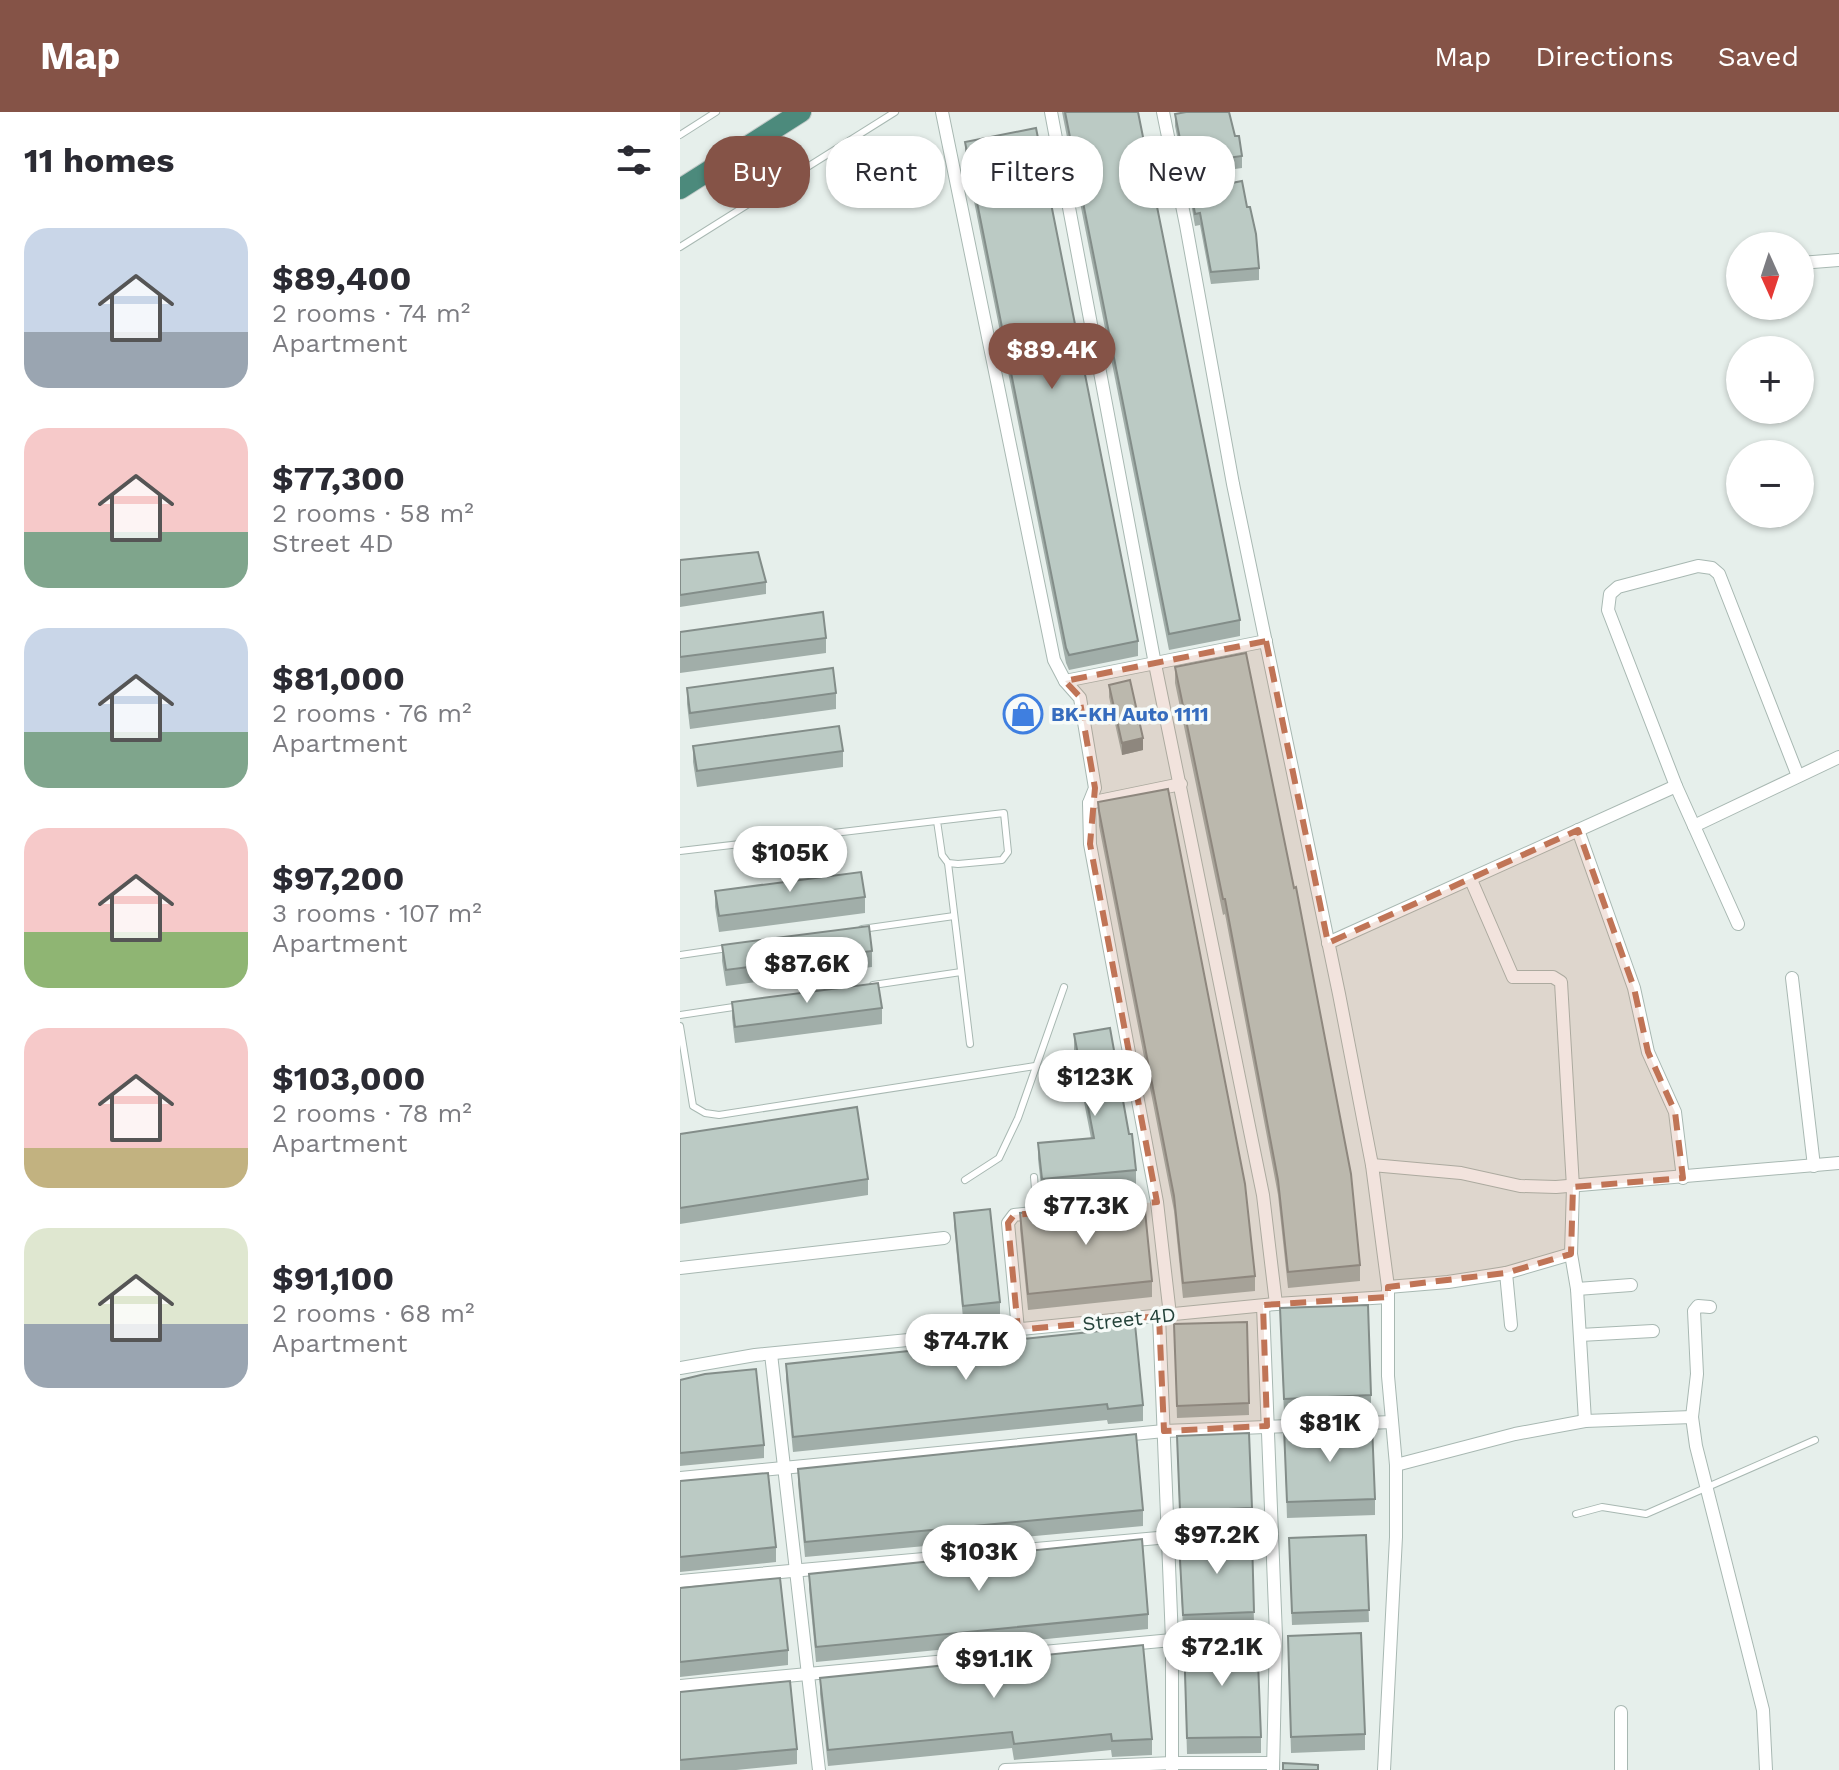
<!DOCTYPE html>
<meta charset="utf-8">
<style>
body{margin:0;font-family:"Work Sans",sans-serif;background:#f7f7f7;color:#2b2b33;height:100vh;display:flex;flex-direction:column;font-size:30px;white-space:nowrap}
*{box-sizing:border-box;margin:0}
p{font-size:26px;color:#7c7c81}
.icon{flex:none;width:44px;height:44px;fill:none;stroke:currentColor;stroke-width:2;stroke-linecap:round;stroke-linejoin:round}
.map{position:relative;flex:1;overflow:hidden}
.panel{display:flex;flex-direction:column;background:#fff;width:680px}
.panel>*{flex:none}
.banner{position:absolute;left:24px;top:24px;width:760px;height:72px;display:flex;gap:16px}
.needle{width:52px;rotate:177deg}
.controls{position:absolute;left:1046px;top:120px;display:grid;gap:16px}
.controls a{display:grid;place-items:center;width:88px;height:88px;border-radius:50%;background:#fff;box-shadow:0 2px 6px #0004;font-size:40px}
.price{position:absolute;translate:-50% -68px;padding:0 18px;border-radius:28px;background:#fff;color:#222;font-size:26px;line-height:52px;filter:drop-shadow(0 2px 4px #0008)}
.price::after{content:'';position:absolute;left:50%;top:48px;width:24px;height:18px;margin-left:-12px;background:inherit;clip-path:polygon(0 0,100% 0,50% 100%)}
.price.selected{background:#855347;color:#fff}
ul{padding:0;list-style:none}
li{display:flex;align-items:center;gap:24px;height:200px;padding:0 24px}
li span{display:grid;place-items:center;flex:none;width:224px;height:160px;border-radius:24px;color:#555}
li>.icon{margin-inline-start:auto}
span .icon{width:96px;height:96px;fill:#fffc;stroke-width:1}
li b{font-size:34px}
h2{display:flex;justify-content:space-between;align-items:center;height:96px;padding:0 24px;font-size:34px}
.pill{padding:0 28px;border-radius:32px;background:#fff;box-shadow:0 2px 6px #0004;font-size:28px;line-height:72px}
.pill.selected{background:#855347;color:#fff}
header{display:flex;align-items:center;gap:48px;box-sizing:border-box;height:112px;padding:0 40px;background:#855347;color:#fff}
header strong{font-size:38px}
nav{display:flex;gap:44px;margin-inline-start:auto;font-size:28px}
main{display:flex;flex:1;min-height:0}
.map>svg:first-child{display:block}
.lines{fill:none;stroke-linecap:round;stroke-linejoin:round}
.service-casing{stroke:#a8b8b2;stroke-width:8}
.minor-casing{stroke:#a8b8b2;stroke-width:14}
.trunk-casing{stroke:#c2cac8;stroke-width:22}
.service{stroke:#fff;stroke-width:6}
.minor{stroke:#fff;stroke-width:12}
.trunk{stroke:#4c8a7c;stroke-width:20}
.wall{fill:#a1aea9}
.shaded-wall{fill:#838d89}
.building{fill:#bbcac4;stroke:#838d89;stroke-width:2}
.marked{fill:#c07456;fill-opacity:0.2;stroke:#c07456;stroke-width:6;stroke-dasharray:16 10;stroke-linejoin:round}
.labels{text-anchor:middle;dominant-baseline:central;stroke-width:7;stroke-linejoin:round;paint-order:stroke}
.shop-label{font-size:20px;font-weight:bold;fill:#366cbe;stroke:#f7fbf9;text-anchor:start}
.street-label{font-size:20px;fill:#24423a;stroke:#f7fbf9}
</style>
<header>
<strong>Map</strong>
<nav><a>Map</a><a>Directions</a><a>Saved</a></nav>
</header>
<main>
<section class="panel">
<h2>11 homes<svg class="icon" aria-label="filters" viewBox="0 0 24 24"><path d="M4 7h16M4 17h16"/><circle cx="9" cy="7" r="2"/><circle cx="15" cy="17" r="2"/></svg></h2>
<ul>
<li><span style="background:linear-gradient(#c9d6e8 65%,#9aa5b1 0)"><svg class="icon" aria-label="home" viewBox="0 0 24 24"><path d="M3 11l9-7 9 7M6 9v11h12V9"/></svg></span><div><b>$89,400</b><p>2 rooms · 74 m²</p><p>Apartment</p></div></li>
<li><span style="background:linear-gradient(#f6c9c9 65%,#7fa58c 0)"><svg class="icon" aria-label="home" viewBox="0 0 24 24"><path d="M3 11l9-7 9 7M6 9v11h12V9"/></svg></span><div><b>$77,300</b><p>2 rooms · 58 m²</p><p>Street 4D</p></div></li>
<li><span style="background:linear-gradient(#c9d6e8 65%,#7fa58c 0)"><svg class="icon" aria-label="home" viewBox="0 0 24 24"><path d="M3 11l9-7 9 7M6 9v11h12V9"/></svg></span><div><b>$81,000</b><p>2 rooms · 76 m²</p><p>Apartment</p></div></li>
<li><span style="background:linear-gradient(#f6c9c9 65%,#8fb573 0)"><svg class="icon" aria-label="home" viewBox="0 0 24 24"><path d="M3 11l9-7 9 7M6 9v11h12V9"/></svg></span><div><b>$97,200</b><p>3 rooms · 107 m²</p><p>Apartment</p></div></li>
<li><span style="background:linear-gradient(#f6c9c9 75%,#c2b280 0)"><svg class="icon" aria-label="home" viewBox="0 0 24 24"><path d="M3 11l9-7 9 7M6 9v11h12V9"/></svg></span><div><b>$103,000</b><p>2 rooms · 78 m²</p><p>Apartment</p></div></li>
<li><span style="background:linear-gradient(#dfe7d0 60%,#9aa5b1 0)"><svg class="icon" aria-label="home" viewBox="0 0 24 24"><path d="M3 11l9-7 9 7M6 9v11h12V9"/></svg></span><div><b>$91,100</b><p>2 rooms · 68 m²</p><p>Apartment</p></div></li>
</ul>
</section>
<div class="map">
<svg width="1159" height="1658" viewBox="0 0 1159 1658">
<rect width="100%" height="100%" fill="#e6efeb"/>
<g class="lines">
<g class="service-casing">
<g id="service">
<polyline points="0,23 36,0"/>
<polyline points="0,135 215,0"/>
<polyline points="0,739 324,701 328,740 322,748 278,752 268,751 262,743 257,709"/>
<polyline points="268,751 290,932"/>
<polyline points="182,817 274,804"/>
<polyline points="0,843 48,836"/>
<polyline points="193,873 281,860"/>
<polyline points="0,903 60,894"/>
<polyline points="0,914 13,994 25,1001 39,1003 355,954"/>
<polyline points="354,1065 357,1101"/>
<polyline points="285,1068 319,1046 338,1006 384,875"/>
<polyline points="896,1402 922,1395 966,1402 1135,1328"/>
</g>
</g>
<g class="minor-casing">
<g id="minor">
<polyline points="262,0 374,548 385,569 400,586 415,676 409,691 410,732 477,1090 490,1203"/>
<polyline points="371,0 475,552 583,1083 596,1192"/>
<polyline points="483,0 506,113 553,372 659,882 692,1053 708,1175 708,1264 716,1353 716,1425 704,1658"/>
<polyline points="1120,151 1159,148"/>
<polyline points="385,569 586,529"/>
<polyline points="409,691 501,672"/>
<polyline points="1014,714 1159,645"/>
<polyline points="898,718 954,876 968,940 995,1000 1003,1066"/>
<polyline points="791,768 833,865 873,865 881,870 893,1075 891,1142 897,1177 905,1309"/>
<polyline points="1058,812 996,674 928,498 930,482 938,475 1018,454 1032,456 1039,462 1118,664"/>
<polyline points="648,831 996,674"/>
<polyline points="1112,866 1134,1054"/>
<polyline points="692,1053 781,1061 840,1074 876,1075 1159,1051"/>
<polyline points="0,1156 264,1126"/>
<polyline points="826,1161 831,1213"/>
<polyline points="708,1175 768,1170 826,1161 891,1142"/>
<polyline points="897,1177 951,1173"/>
<polyline points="583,1194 596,1524 593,1658"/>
<polyline points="1030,1195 1018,1194 1014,1199 1017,1262 1012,1305 1016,1334 1083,1598 1086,1658"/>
<polyline points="479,1204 492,1528 492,1658"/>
<polyline points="338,1218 328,1111 334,1103 353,1101"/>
<polyline points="900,1223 973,1219"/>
<polyline points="91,1242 139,1658"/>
<polyline points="0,1256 75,1243 596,1192 708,1185"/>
<polyline points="716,1353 835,1322 905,1309 1012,1305"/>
<polyline points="0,1366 484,1319 712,1310"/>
<polyline points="0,1469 489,1425 591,1421"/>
<polyline points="0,1574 492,1528 596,1524"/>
<polyline points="325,1658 493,1651 593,1651"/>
<polyline points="941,1658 941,1600"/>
</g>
</g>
<g class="trunk-casing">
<polyline id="trunk" points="0,77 121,0"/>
</g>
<use href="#service" class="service"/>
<use href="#minor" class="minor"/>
<use href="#trunk" class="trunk"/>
</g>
<g class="wall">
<polygon points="382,0 458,0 560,508 560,524 489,538"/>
<polygon points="495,2 555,24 562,44 562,56 505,64 495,14"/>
<polygon points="285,30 458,529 458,544 389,558 386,551 285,44"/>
<polygon points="511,79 579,156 579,168 531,172 520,113 515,114 511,91"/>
<polygon points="0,448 86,470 86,482 0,495"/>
<polygon points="0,520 146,526 146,541 0,561"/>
<polygon points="495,555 680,1153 680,1169 608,1176 598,1083 545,802 543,803 495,571"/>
<polygon points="429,573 463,638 442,643 429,585"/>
<polygon points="7,576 156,581 156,597 10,617 7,592"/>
<polygon points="13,634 163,639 163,655 17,675 13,650"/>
<polygon points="418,690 575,1164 575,1179 503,1186 494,1099 419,714"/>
<polygon points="35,779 185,785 185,801 39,820 35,795"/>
<polygon points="42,833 192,839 192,855 46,874 42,849"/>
<polygon points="52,890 202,896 202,912 55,931 52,906"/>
<polygon points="394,922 456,1058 456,1074 362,1083 358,1047 358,1031 411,1026 394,938"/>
<polygon points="0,1022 188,1067 188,1083 0,1112"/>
<polygon points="274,1101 320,1190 320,1202 283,1206 274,1113"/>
<polygon points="340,1101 472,1169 472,1185 348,1198 340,1117"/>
<polygon points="600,1196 691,1283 691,1299 604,1303"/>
<polygon points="567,1210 569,1303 497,1306 494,1212"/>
<polygon points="419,1219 463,1293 463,1309 428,1312 427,1308 113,1340 106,1267 106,1252"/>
<polygon points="0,1268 84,1333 84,1346 0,1354"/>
<polygon points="604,1316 695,1387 695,1403 607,1406"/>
<polygon points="497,1336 572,1396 572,1408 500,1411"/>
<polygon points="118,1357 463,1398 463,1414 125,1445 118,1372"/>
<polygon points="0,1369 96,1435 96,1450 0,1460"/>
<polygon points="686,1423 689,1510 612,1513 609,1438"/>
<polygon points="572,1426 574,1512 503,1515 499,1441"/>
<polygon points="129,1462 468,1502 468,1517 136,1550 129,1477"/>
<polygon points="0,1476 108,1538 108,1553 0,1565"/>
<polygon points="608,1540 685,1622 685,1638 611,1641"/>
<polygon points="504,1544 581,1625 581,1641 507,1642"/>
<polygon points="140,1566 472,1627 472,1643 432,1645 431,1638 334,1648 332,1636 148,1654 140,1582"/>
<polygon points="0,1580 117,1637 117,1652 56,1658 0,1658"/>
</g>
<polygon class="shaded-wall" points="463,626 463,638 442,643 442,631"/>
<g class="building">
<polygon points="385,0 458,0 560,508 489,522"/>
<polygon points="506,0 549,0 555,24 559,24 562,44 505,52 495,2"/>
<polygon points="356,16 458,529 389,543 386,536 285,30"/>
<polygon points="562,69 567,95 570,95 576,122 579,156 531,160 520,101 515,102 511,79"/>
<polygon points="78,440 86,470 0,483 0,448"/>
<polygon points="143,500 146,526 0,545 0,520"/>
<polygon points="566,541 614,776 616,775 671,1062 680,1153 608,1160 598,1068 545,787 543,787 495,555"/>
<polygon points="153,556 156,581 10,601 7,576"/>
<polygon points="450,568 463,626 442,631 429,573"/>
<polygon points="159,614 163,639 17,659 13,634"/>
<polygon points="488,677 565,1072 575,1164 503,1171 494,1084 419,699 418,690"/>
<polygon points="181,760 185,785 39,804 35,779"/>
<polygon points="189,814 192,839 46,858 42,833"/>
<polygon points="198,871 202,896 55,915 52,890"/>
<polygon points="430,916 449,1022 452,1022 456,1058 362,1067 358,1031 414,1026 394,922"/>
<polygon points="177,995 188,1067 0,1096 0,1022"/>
<polygon points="464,1089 472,1169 348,1182 340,1101"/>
<polygon points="310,1097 320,1190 283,1194 274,1101"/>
<polygon points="688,1193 691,1283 604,1287 600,1196"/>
<polygon points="567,1210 569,1291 497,1294 494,1212"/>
<polygon points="455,1212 463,1293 428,1297 427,1292 113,1325 106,1252 419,1219 419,1216"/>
<polygon points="76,1257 84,1333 0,1341 0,1268 25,1262"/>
<polygon points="692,1313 695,1387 607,1390 604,1316"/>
<polygon points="569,1321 572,1396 500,1399 497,1324"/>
<polygon points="456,1322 463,1398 125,1430 118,1357"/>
<polygon points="88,1361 96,1435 0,1445 0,1369"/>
<polygon points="686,1423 689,1498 612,1501 609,1426"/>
<polygon points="572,1426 574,1500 503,1503 499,1429"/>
<polygon points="462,1427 468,1502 136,1535 129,1462"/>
<polygon points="100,1466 108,1538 0,1550 0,1476"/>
<polygon points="681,1521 685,1622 611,1625 608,1524"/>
<polygon points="577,1525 581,1625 507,1626 504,1528"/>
<polygon points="463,1533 472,1627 432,1629 431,1622 334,1632 332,1620 148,1638 140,1566"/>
<polygon points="110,1569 117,1637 0,1648 0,1580"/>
<polygon points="603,1651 638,1653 638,1658 603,1658"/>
</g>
<path class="marked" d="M 586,529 L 648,831 L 898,718 L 954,876 L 968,940 L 995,1000 L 1003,1066 L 893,1075 L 891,1142 L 826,1161 L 708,1175 L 708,1185 L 583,1193 L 587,1314 L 484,1319 L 479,1204 L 338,1218 L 328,1111 L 334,1103 L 477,1090 L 410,732 L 415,676 L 399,584 L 385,569 Z"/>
<defs>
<g id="shop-ring" transform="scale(2)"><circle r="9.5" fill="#f7fbf9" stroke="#3f7fe0" stroke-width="1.5"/><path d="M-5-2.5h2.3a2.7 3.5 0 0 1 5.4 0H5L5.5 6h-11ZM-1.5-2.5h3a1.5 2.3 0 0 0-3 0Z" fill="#3f7fe0"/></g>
</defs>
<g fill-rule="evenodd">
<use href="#shop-ring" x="343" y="602"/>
</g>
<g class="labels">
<g class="shop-label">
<text x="371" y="602">BK-KH Auto 1111</text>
</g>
<g class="street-label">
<text transform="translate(449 1207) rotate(-6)">Street 4D</text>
</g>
</g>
</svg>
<div class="controls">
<a><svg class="needle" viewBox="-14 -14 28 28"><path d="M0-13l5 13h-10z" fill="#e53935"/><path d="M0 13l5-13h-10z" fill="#7c7c81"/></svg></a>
<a>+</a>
<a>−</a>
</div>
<b class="price selected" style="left:372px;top:279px">$89.4K</b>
<b class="price" style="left:110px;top:782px">$105K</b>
<b class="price" style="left:127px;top:893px">$87.6K</b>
<b class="price" style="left:415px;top:1006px">$123K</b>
<b class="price" style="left:406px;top:1135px">$77.3K</b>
<b class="price" style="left:286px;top:1270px">$74.7K</b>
<b class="price" style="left:650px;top:1352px">$81K</b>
<b class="price" style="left:537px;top:1464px">$97.2K</b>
<b class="price" style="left:299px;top:1481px">$103K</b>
<b class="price" style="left:542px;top:1576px">$72.1K</b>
<b class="price" style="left:314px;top:1588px">$91.1K</b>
<div class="banner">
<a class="pill selected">Buy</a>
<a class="pill">Rent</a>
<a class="pill">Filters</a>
<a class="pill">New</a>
</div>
</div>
</main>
